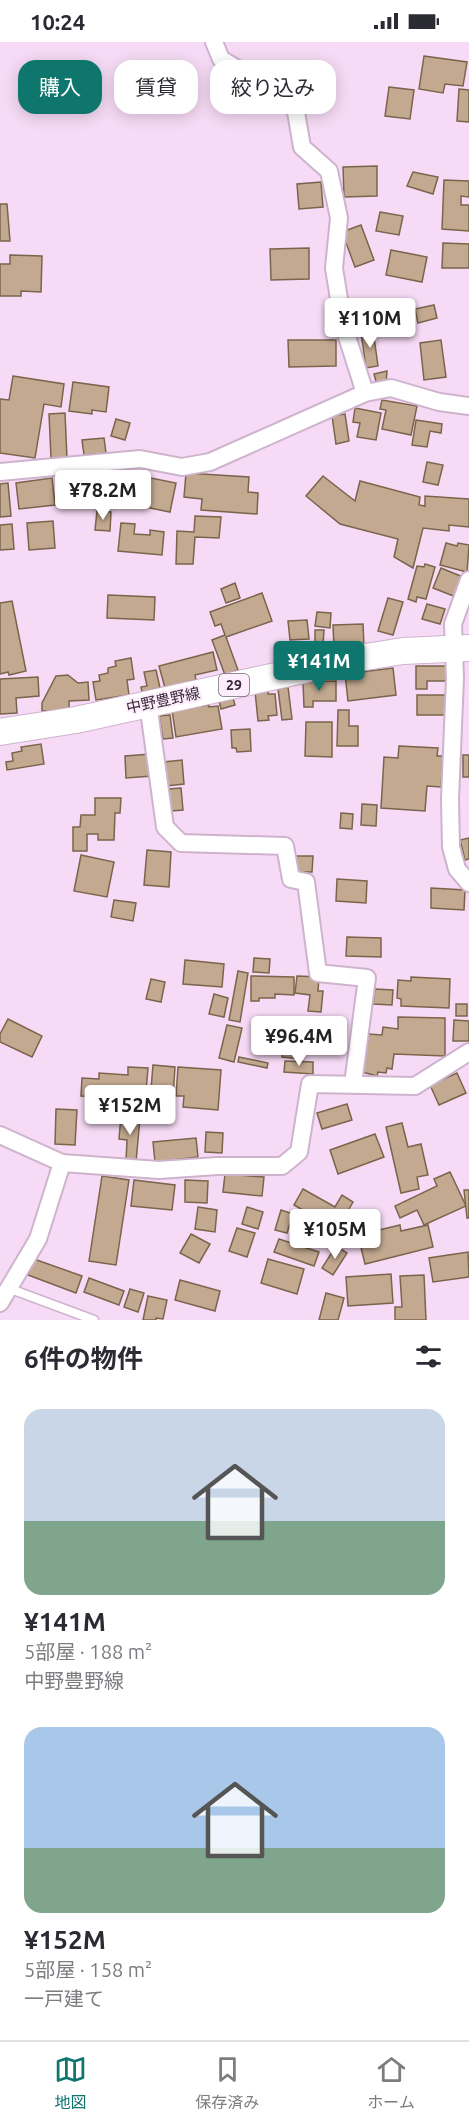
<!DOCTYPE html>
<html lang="ja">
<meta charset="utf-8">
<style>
body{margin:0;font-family:Ubuntu,"Noto Sans JP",sans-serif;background:#f7f7f7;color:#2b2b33;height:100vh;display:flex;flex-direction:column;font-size:22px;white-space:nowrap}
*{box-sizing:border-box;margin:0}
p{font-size:20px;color:#7c7c81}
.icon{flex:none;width:33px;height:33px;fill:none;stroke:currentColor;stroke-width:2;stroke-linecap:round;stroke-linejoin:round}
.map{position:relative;height:1278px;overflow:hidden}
.drawer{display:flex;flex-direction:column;background:#fff;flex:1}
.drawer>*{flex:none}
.guide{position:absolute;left:18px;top:18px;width:434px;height:54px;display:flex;gap:12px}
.price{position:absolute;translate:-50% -51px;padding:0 14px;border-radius:6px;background:#fff;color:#222;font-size:20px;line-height:39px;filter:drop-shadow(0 2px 3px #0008)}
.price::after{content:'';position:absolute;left:50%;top:36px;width:18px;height:14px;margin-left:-9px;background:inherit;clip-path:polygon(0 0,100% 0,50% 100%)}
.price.on{background:#0f766e;color:#fff}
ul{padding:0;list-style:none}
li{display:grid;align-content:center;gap:12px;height:318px;padding:0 24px}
li span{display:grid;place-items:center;height:186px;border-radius:18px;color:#555}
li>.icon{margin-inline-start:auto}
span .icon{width:108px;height:108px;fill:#fffc;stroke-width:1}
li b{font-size:26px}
h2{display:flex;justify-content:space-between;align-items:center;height:72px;padding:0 24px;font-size:26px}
.tag{padding:0 21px;border-radius:18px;background:#fff;box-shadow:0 3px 15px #0003;font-size:21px;line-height:54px}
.tag.on{background:#0f766e;color:#fff}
.status{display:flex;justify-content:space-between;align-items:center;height:42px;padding:0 30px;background:#fff;direction:ltr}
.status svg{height:16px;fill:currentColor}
.menu{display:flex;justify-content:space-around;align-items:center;height:84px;border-top:2px solid #e1e1e2;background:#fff;font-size:16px;color:#7c7c81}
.menu a{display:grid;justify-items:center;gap:3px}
.menu .on{color:#0f766e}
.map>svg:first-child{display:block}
.building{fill:#c3a990;stroke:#7b644c;stroke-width:1.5}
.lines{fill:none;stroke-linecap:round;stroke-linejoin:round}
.lane-casing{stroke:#ceb3cd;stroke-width:11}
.street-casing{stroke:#ceb3cd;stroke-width:20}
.primary-casing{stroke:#ceb3cd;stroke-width:28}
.lane{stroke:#fff;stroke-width:8}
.street{stroke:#fff;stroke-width:16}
.primary{stroke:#fff;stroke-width:26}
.labels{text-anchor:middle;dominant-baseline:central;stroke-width:4.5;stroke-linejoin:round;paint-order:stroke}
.shield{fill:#fdedfd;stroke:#726672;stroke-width:1.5}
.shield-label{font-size:14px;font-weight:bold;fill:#372c36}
.street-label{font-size:15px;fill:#372c36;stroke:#fdedfd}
</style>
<div class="status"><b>10:24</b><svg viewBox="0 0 49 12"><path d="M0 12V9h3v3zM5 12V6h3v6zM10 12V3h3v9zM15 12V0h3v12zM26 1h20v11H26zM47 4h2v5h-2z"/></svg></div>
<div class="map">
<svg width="469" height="1278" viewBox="0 0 469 1278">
<rect width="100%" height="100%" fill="#f7dbf6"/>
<g class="building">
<polygon points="424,14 467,20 463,44 445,42 443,51 419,47"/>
<polygon points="389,45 414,48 410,77 385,74"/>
<polygon points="459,47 469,48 469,80 457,79"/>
<polygon points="377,124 377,154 344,155 343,125"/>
<polygon points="413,130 438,135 433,152 407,144"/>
<polygon points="444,138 469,139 469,155 461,154 461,163 469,163 469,189 442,187"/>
<polygon points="321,140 323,165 299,167 297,142"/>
<polygon points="0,162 7,162 10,199 0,199"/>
<polygon points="380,170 403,174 399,193 376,189"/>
<polygon points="361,183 374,218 355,225 342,190"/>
<polygon points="443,201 469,202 469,226 442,226"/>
<polygon points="309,206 309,237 271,238 270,207"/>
<polygon points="391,208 427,215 422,240 386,233"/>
<polygon points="10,213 42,214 41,250 21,249 21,254 0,254 0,222 10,222"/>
<polygon points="434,263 437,276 418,281 415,267"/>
<polygon points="373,288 378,324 366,326 361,290"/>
<polygon points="288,298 336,298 336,324 289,325"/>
<polygon points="441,298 446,335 424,338 420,301"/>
<polygon points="387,329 386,341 377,343 374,332"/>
<polygon points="13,334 64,342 61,365 44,362 35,416 0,411 0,357 9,358"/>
<polygon points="73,340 109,345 106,370 92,368 92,372 69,369"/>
<polygon points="382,358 417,364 411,393 382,387 386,368 380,367"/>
<polygon points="355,366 381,371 376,398 357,395 360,381 353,380"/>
<polygon points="65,371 67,416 51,416 49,372"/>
<polygon points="345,372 349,399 336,402 332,374"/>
<polygon points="116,377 130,381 125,398 111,394"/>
<polygon points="416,378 442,382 441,391 430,389 427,405 412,403"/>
<polygon points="104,396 106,411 84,413 82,398"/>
<polygon points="427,420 443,423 438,443 423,440"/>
<polygon points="102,429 106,454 67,459 65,444 76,443 75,432"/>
<polygon points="126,431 176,441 170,470 120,460"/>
<polygon points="186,431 249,435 248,450 258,451 257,472 201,468 202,457 184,455"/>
<polygon points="323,434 355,459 360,439 420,455 419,463 425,464 425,454 469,457 469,485 449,483 449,489 423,486 413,526 394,515 398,497 340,482 306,454"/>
<polygon points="52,436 55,463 19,467 16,441"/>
<polygon points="8,441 11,474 0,475 0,442"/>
<polygon points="97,469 111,470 110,489 95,488"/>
<polygon points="195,474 221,475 219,496 195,495 193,522 176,522 177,489 194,490"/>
<polygon points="53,479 55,506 29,508 27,481"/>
<polygon points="121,481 135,482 134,492 150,493 150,488 164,490 162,513 118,509"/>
<polygon points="12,482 14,507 0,508 0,483"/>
<polygon points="446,501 457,504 458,501 469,503 467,530 440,523"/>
<polygon points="425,522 435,525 426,557 417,555 416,560 408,557 417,524 424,525"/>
<polygon points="441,526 463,535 456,555 433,546"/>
<polygon points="235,541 240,556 226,561 221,547"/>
<polygon points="262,551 272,579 226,595 238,628 225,633 212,598 225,593 221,582 215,584 210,570"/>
<polygon points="108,553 155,555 154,578 107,576"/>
<polygon points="388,556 403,560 393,593 378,589"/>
<polygon points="12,559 26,629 9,633 8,630 0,632 0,561"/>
<polygon points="427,562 445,567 440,582 422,577"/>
<polygon points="317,570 331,571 330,586 315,584"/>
<polygon points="307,578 309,597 290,598 288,579"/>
<polygon points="363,582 364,605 334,606 333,583"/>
<polygon points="315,588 324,588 323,603 315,602"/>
<polygon points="213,610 217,628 195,633 196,638 165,646 159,624"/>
<polygon points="131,616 134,637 127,638 129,653 96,658 93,640 100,639 99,633 108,631 108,626 116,624 115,619"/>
<polygon points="416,624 446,624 446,639 427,639 427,647 416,647"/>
<polygon points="393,626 396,653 348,659 345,632"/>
<polygon points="156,628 160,646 142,650 141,645 147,644 144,630"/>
<polygon points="68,633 78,641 88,640 89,658 69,659 69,668 42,669 42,661 56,634"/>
<polygon points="38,635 39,654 16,656 17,671 0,672 0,637"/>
<polygon points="336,639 336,659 313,659 313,665 304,665 303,640"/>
<polygon points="288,645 292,677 282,678 278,647"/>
<polygon points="268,648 268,652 275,652 277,673 268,674 269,678 258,679 255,649"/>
<polygon points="417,653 446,653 445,673 417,673"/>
<polygon points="233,656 235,663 221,667 219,659"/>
<polygon points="209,663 209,665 218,664 222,687 176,695 172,668"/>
<polygon points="338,668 349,668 349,684 358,684 358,704 337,704"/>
<polygon points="170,673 173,696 163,697 159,674"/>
<polygon points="306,680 332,680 332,715 305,714"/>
<polygon points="250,687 251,709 237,710 236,706 232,706 231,688"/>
<polygon points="41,702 44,722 7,728 6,720 13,719 12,711 22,709 21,705"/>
<polygon points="399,704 438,706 437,714 443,714 441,745 427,744 425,769 381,766 384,715 398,716"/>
<polygon points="151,712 152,734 126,736 125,714"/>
<rect x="463" y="713" width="6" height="22"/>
<polygon points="182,718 184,742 166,744 164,720"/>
<polygon points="181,746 183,768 171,769 168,747"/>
<polygon points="95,756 121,756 120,771 115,771 114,798 98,798 98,792 87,792 87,809 73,809 73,785 80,785 81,773 95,773"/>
<polygon points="362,762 377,763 376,784 361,783"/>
<polygon points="341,771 353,772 352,787 340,786"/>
<polygon points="469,796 469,817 465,818 460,798"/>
<polygon points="147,808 171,810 169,845 144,843"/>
<polygon points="81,813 114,820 107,855 74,849"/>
<polygon points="296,814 313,814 312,830 296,830"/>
<polygon points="337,837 367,839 366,861 336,859"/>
<polygon points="431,846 465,848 464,868 431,866"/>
<polygon points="114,858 136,861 133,879 111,875"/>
<polygon points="347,895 381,896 381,915 346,914"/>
<polygon points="254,916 270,917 269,931 253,930"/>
<polygon points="185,918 224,922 222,945 183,942"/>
<polygon points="238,929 248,931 240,980 229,978"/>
<polygon points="251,934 294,935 294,953 275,952 275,956 259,956 259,959 251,959"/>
<polygon points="297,934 319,935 318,949 323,949 321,970 308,969 310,953 295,951"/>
<polygon points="411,935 450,937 449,966 401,964 401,957 397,956 398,938 411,939"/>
<polygon points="151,937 165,940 161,960 146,957"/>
<polygon points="375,947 393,948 392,963 373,962"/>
<polygon points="214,952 228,956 224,975 209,972"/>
<rect x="456" y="962" width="11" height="12"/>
<polygon points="398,975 445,976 445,1014 394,1012 392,1027 387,1026 386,1031 378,1030 377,1034 362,1030 369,992 382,993 383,985 398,987"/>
<polygon points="8,977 42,994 32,1015 0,1000 0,992"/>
<polygon points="454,978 469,979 469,999 453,999"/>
<polygon points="227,983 242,986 234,1020 219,1016"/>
<polygon points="283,1008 301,1010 300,1017 282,1015"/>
<polygon points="239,1015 268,1021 267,1026 238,1020"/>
<polygon points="285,1019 313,1020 313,1032 284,1030"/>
<polygon points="153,1023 175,1025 173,1054 165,1053 163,1073 149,1071"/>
<polygon points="128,1025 148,1026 146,1050 131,1049 130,1067 98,1065 98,1055 81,1054 82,1036 99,1037 99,1031 128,1033"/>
<polygon points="178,1025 221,1028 218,1068 183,1065 184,1054 176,1054"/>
<polygon points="457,1031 466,1051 439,1063 430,1043"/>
<polygon points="347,1062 352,1078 322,1087 317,1071"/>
<polygon points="56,1067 77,1068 75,1103 55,1102"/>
<polygon points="121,1074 140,1076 136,1120 126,1119 127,1098 119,1097"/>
<polygon points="402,1081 408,1105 421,1102 428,1133 417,1135 419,1147 401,1151 386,1085"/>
<polygon points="206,1090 223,1091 222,1111 205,1110"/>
<polygon points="375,1092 384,1115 338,1132 330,1108"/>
<polygon points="196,1096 198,1115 155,1120 153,1100"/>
<polygon points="450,1130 466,1164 424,1183 417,1168 400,1176 395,1164 437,1144 434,1137"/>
<polygon points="225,1132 264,1135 262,1154 223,1150"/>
<polygon points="102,1134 129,1138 116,1223 89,1219"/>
<polygon points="134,1138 175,1143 172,1168 131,1164"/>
<polygon points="185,1138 208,1139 207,1161 185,1160"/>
<polygon points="303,1147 335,1165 342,1153 353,1160 337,1188 294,1163"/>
<polygon points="464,1148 469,1148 469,1176 467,1176"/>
<polygon points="198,1165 217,1168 215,1190 195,1187"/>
<polygon points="247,1165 263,1170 258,1187 242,1182"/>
<polygon points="281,1168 293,1172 287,1191 275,1188"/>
<polygon points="345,1180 359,1187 349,1205 336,1198"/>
<polygon points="400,1183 401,1189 428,1183 433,1205 365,1222 358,1193"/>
<polygon points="237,1186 255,1191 247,1215 229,1209"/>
<polygon points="191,1192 210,1202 199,1221 180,1211"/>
<polygon points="279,1197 319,1210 314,1224 274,1210"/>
<polygon points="336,1204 347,1211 333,1233 322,1226"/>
<polygon points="468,1210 469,1235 433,1240 429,1216"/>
<polygon points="34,1217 82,1234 76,1251 28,1233"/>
<polygon points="268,1217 304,1227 297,1252 261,1241"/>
<polygon points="391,1232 393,1261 348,1264 346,1235"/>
<polygon points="424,1233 426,1278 395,1278 395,1265 402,1265 400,1234"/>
<polygon points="89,1236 124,1249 119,1263 84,1250"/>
<polygon points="180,1238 220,1249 215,1269 175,1258"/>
<polygon points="130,1247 144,1251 138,1270 124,1265"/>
<polygon points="326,1251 344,1256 338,1278 319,1278"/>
<polygon points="148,1254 167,1258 163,1277 156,1276 156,1278 143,1278"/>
</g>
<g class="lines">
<g class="lane-casing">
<polyline id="lane" points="8,1246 94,1278"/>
</g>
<g class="street-casing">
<g id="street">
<polyline points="214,0 221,17 288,57 296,70 302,105 329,129 339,176 334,226 343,282 365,351"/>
<polyline points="0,430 140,417 182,425 210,420 365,351 391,346 439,360 469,364"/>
<polyline points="469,538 453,582 455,636 450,757 451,805 457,827 469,841"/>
<polyline points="148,661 165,785 181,801 285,804 291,837 306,840 318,931 367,936 353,1042"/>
<polyline points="0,1093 62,1121 159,1128 217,1124 282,1124 299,1110 310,1042 415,1044 469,1010"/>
<polyline points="0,1261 38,1197 62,1121"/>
</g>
</g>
<g class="primary-casing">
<polyline id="primary" points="0,690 76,678 353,617 403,609 469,606"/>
</g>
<use href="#lane" class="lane"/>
<use href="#street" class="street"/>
<use href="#primary" class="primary"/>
</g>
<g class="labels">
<rect class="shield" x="219" y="632" width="30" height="22" rx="4.5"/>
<g class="shield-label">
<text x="234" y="643">29</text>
</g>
<g class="street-label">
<text transform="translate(163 658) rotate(-12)">中野豊野線</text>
</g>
</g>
</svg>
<b class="price" style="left:370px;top:307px">¥110M</b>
<b class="price" style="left:103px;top:479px">¥78.2M</b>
<b class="price on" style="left:319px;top:650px">¥141M</b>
<b class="price" style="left:299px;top:1025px">¥96.4M</b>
<b class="price" style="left:130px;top:1094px">¥152M</b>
<b class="price" style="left:335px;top:1218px">¥105M</b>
<div class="guide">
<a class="tag on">購入</a>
<a class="tag">賃貸</a>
<a class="tag">絞り込み</a>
</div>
</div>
<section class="drawer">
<h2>6件の物件<svg class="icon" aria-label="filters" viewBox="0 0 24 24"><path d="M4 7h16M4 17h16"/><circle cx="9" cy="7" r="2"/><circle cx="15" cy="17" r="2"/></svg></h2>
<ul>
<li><span style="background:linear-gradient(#c9d6e8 60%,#7fa58c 0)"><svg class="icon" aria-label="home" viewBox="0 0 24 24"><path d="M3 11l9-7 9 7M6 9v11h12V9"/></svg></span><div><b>¥141M</b><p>5部屋 · 188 m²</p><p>中野豊野線</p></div></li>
<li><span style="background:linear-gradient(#a9c7e8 65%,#7fa58c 0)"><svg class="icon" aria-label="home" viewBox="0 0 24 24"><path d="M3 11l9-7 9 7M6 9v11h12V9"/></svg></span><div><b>¥152M</b><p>5部屋 · 158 m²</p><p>一戸建て</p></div></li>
</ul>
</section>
<nav class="menu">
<a class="on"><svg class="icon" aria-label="map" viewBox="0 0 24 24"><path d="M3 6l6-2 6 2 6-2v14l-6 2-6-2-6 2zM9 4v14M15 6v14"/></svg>地図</a>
<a><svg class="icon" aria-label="saved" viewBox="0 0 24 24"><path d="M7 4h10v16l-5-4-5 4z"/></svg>保存済み</a>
<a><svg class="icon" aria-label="home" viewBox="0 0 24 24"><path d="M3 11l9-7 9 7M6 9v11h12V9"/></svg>ホーム</a>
</nav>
